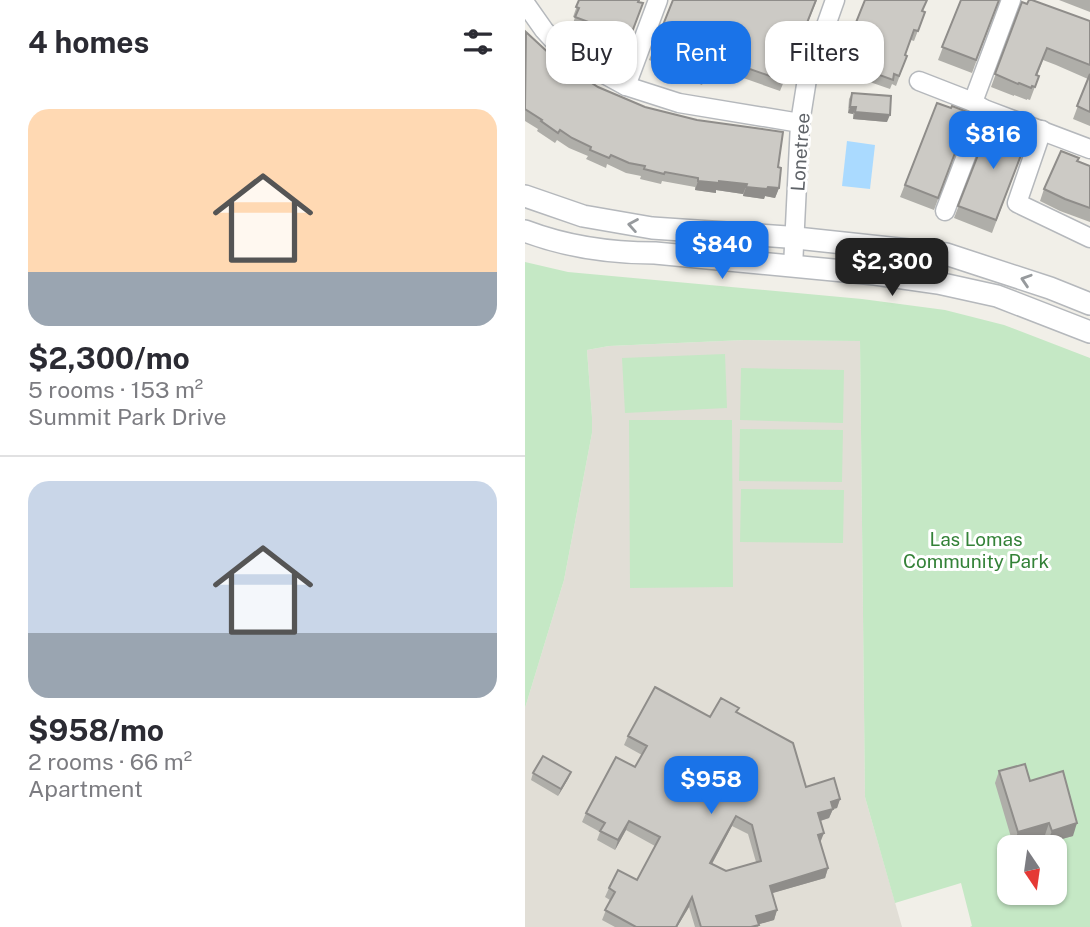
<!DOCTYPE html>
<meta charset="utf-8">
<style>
body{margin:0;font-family:"Public Sans",sans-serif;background:#f2f2f3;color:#2b2b33;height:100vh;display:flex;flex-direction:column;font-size:26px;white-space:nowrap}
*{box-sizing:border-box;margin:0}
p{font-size:23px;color:#7c7c81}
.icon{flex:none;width:38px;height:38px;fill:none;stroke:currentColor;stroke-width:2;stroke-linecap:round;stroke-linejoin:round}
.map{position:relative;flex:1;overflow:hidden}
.side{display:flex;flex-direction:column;background:#fff;width:525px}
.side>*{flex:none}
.guide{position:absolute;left:21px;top:21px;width:438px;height:63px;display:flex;gap:14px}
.needle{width:46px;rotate:167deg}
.buttons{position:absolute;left:472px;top:835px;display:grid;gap:14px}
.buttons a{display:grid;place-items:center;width:70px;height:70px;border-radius:14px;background:#fff;box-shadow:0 2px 5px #0004;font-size:35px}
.price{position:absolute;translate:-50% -60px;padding:0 16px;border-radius:14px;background:#1a73e8;color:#fff;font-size:23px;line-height:46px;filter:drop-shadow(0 2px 4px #0008)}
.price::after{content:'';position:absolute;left:50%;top:42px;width:21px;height:16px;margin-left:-10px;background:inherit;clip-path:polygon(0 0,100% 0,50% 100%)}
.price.active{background:#222;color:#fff}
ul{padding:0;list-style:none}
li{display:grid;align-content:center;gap:14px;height:371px;padding:0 28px}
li+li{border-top:2px solid #e1e1e2}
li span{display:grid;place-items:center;height:217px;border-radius:21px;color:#555}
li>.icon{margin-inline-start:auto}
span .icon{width:126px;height:126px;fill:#fffc;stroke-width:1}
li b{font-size:30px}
h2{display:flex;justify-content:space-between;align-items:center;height:84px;padding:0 28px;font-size:30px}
.tag{padding:0 24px;border-radius:21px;background:#fff;box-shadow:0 2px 5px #0004;font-size:24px;line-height:63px}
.tag.active{background:#1a73e8;color:#fff}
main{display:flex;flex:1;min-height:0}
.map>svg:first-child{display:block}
.education{fill:#e1ded6}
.green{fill:#c5e8c5;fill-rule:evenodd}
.water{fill:#aadaff}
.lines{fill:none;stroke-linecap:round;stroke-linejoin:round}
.minor-casing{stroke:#b5b8bc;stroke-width:21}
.tertiary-casing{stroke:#b5b8bc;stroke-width:24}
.minor{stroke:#fff;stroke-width:18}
.tertiary{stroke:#fff;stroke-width:21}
.wall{fill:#afaea9;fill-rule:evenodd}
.shaded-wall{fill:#8f8d8a}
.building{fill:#cccac5;stroke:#8f8d8a;stroke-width:2;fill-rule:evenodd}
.oneway{stroke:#979a9d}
.labels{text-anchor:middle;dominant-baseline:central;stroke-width:6;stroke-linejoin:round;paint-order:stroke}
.street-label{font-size:19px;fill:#5f6368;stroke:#fff}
.park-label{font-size:19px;fill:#348238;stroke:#fff}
</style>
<main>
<section class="side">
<h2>4 homes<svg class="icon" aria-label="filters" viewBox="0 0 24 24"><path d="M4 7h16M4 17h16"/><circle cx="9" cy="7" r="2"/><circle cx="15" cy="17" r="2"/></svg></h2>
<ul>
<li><span style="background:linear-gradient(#ffd9b3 75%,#9aa5b1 0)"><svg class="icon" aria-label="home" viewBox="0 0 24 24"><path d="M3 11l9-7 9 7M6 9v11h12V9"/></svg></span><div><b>$2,300/mo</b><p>5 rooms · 153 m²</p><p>Summit Park Drive</p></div></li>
<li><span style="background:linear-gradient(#c9d6e8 70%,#9aa5b1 0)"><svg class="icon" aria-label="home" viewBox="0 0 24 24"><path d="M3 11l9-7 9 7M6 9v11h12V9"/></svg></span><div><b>$958/mo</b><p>2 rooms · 66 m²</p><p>Apartment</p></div></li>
</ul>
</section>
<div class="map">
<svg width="565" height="927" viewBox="0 0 565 927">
<rect width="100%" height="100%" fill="#f1efe8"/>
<polygon class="education" points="220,340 335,341 340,797 377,927 0,927 0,708 39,580 67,433 67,417 62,350 84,346"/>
<g class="green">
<path d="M 0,262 L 43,272 L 337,299 L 420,310 L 479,325 L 565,358 L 565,927 L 445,927 L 447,926 L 436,883 L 370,903 L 340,797 L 335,341 L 220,340 L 84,346 L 62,350 L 67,417 L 67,433 L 39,580 L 0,708 ZM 485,847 L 530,847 L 530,892 L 485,892 Z"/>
<polygon points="200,354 202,408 100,413 97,358"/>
<polygon points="216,368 319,370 318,423 215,420"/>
<polygon points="104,420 207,420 208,587 105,588"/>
<polygon points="215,429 318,430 317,482 214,481"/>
<polygon points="216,489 319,490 318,543 215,542"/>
</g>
<polygon class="water" points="322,141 350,145 345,189 317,186"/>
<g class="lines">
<g class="minor-casing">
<g id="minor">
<polyline points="0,3 19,30 39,52 101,86 154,103 275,123"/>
<polyline points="394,81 448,102 459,109 565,149"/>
<polyline points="101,86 133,0"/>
<polyline points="448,102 486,0"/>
<polyline points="517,130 492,203 565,238"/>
<polyline points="420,211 459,109"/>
<polyline points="268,267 275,123 282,79 310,0"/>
</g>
</g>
<g class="tertiary-casing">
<g id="tertiary">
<polyline points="0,196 58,216 127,228 262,237 421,254 525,288 565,304"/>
<path d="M 0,231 C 42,247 85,253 130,253 L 350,274 L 413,283 L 472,296 L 565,332"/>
</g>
</g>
<use href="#minor" class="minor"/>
<use href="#tertiary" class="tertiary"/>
</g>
<g class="wall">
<polygon points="54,0 115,0 114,2 118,3 103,41 100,40 99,43 71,33 70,36 47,27 50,17 48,17"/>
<polygon points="148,0 292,0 255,91 187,67 183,76 181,75 177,85 153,75 155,72 124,60"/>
<polygon points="340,0 400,12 389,41 386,40 380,55 382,56 371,86 367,84 365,89 316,72 325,46 322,45"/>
<polygon points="436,0 474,0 447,73 413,60"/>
<polygon points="534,0 565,0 565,12"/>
<polygon points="497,2 565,21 565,126 548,119 563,79 531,65 518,60 512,76 514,76 505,100 502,99 502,100 489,95 489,96 466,87"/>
<polygon points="0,33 40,68 73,87 253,167 254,188 250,198 240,196 239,199 218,196 218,194 191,190 191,193 170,190 170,187 137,181 136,184 115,179 116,176 101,173 82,164 81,168 61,159 63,156 44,148 32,140 30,143 12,131 13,129 0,121"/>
<polygon points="327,93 362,122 328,119 328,114 323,113 324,99"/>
<polygon points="412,103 426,108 445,113 409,210 375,197"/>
<polygon points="466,122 503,137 467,233 429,218"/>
<polygon points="552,161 565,166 565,222 535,211 515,201 519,189"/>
<path d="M 214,708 L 212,713 L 281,787 L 315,799 L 312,808 L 308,809 L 304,818 L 295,821 L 295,842 L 303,868 L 300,878 L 247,893 L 252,910 L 249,920 L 234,924 L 233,927 L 170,927 L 164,907 L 152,927 L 90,927 L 77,920 L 85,900 L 80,897 L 84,888 L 112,880 L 130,846 L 101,830 L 90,850 L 72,840 L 75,832 L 57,822 L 61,813 L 110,767 L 117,755 L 99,745 L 103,736 L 185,717 ZM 207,826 L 223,834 L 231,862 L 201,871 L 187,864 Z"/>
<polygon points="474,771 505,781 548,836 522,843 520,835 488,844 470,783"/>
<polygon points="46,772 43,779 33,796 6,780 8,773"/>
</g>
<g class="shaded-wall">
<polygon points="325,107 331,107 328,114 323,113"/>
<polygon points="330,112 365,115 362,122 328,119"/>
<polygon points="173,181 194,181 222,184 218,194 191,190 191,193 170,190"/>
<polygon points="221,187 243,187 254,188 250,198 240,196 239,199 218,196"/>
<polygon points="46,772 43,779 33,796 36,789"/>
<polygon points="315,799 312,808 308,809 304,818 289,823 293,813 306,802"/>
<polygon points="211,816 207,826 182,873 185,863"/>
<polygon points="104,821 101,830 90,850 93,840"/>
<polygon points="524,823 520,835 488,844 493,832"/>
<polygon points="552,823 548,836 522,843 527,831"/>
<polygon points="299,833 295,843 293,835"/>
<polygon points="303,868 300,878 241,895 245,886"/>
<polygon points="167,897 164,907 152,927 151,927"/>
<polygon points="252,910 249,920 228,926 231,916"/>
</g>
<g class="building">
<polygon points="54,0 114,0 113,2 118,3 107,32 103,30 102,34 74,23 74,26 50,17 54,8 51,7"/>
<polygon points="148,0 291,0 259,81 191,57 187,67 185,66 181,75 157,65 158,62 128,50"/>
<polygon points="340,0 402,0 397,11 400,12 393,31 389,30 380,55 382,56 374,76 369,74 368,80 319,62 329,36 326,35"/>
<polygon points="436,0 474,0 451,60 417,47"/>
<polygon points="504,0 507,0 565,21 565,65 522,48 511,75 514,76 510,87 507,86 506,88 494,83 493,84 470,74 497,2 502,4"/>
<polygon points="1,32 40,68 41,66 73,87 120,107 172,120 258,132 253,167 256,168 254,188 243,187 242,189 221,187 222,184 194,181 194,183 173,181 173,178 140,172 139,174 119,169 120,166 104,163 86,155 84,158 65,150 66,147 47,138 35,130 33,133 16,121 17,120 0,109"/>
<polygon points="565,74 565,112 552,106"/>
<polygon points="327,93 366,96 365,115 330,112 331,107 325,107"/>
<polygon points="412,103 426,108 427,106 445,113 413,198 380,185"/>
<polygon points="466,122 503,137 471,220 433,206"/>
<polygon points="536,151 554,158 552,161 565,166 565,208 540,199 519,189"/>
<path d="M 130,687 L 185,717 L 196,698 L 214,708 L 211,712 L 268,743 L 281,787 L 309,778 L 315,799 L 306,802 L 308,809 L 293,813 L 299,833 L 293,835 L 303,868 L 245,886 L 252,910 L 231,916 L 234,925 L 226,927 L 176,927 L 167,897 L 151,927 L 111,927 L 80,910 L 90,892 L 84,888 L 93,870 L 112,880 L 135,837 L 104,821 L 93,840 L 75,831 L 80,823 L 61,813 L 91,757 L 110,767 L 122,746 L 103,736 ZM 211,816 L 227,825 L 236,861 L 201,871 L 185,863 Z"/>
<polygon points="18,756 46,772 36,789 8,773"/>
<polygon points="500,764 505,781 538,771 552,823 527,831 524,823 493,832 474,771"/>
</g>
<defs><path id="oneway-chevron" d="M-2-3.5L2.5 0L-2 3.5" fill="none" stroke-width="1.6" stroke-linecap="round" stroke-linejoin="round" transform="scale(1.75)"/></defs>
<g class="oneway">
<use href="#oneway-chevron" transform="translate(108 225) rotate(-170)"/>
<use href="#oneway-chevron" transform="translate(501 280) rotate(-162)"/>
</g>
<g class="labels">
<g class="street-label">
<text transform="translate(275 152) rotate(-86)">Lonetree</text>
</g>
<g class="park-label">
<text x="451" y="539">Las Lomas<tspan x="451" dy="22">Community Park</tspan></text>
</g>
</g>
</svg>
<div class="buttons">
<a><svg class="needle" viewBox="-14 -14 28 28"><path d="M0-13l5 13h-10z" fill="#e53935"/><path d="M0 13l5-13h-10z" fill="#7c7c81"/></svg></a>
</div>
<b class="price" style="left:468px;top:171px">$816</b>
<b class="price" style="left:197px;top:281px">$840</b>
<b class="price active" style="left:367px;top:298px">$2,300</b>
<b class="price" style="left:186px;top:816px">$958</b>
<div class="guide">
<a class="tag">Buy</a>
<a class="tag active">Rent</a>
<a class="tag">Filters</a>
</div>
</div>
</main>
